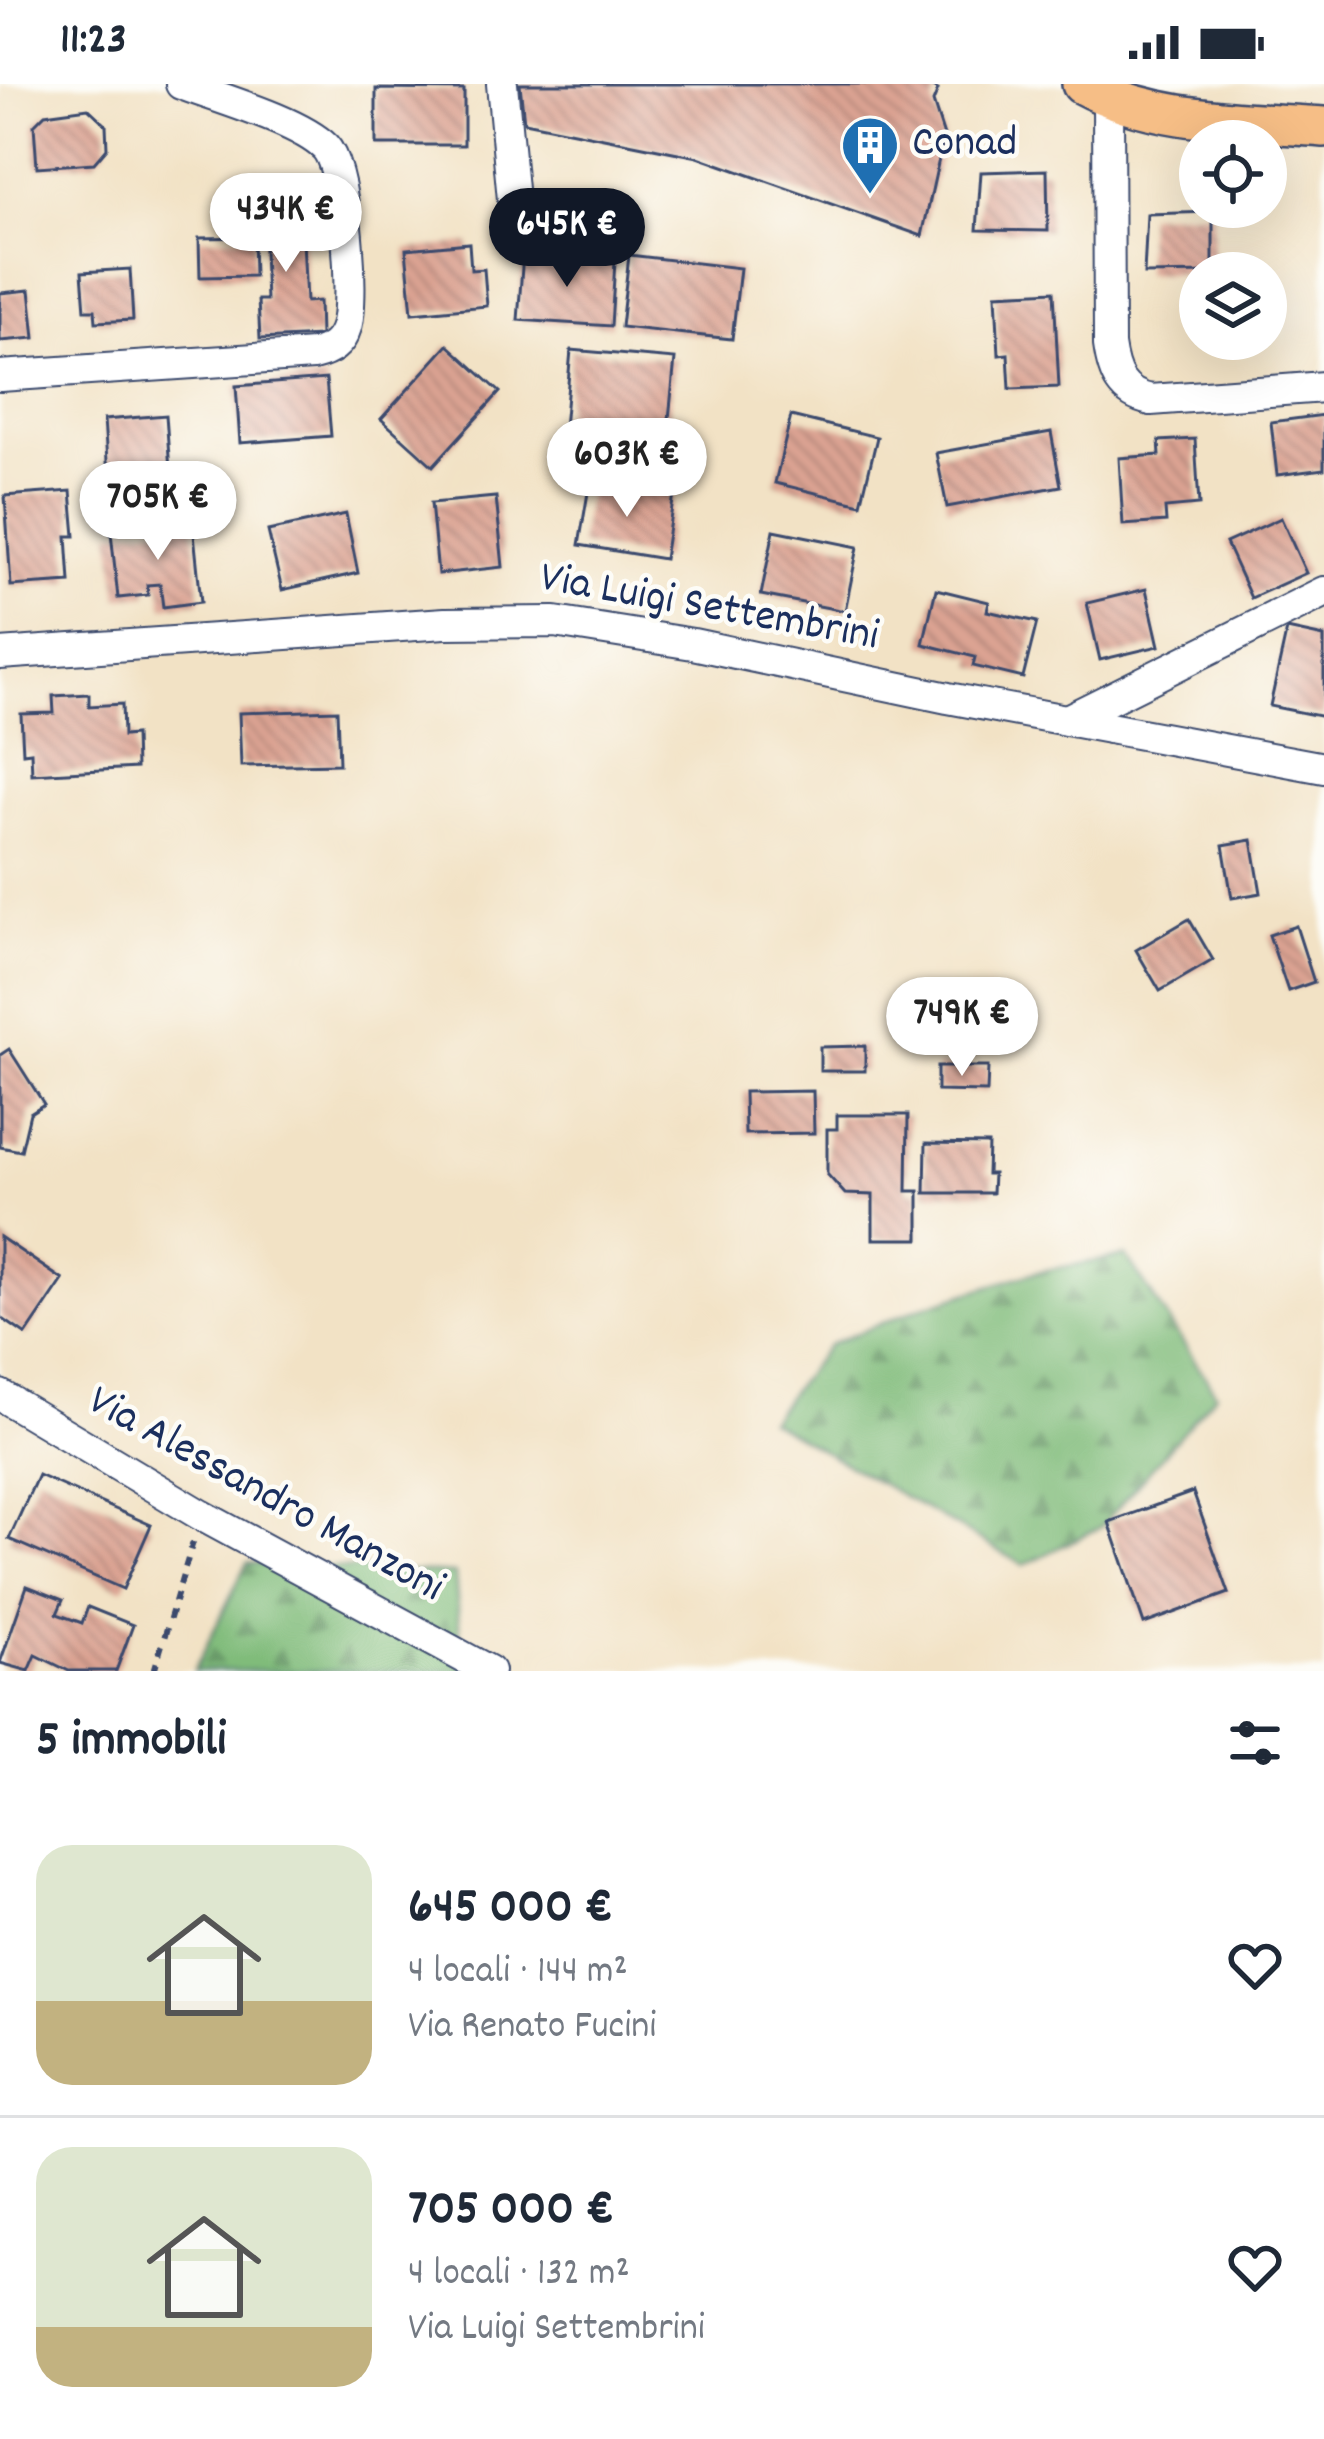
<!DOCTYPE html>
<html lang="it">
<meta charset="utf-8">
<style>
body{margin:0;font-family:Dekko,sans-serif;background:#f2f2f3;color:#1f2937;height:100vh;display:flex;flex-direction:column;font-size:45px;white-space:nowrap}
*{box-sizing:border-box;margin:0}
p{font-size:39px;color:#747a83}
.icon{flex:none;width:66px;height:66px;fill:none;stroke:currentColor;stroke-width:2;stroke-linecap:round;stroke-linejoin:round}
.map{position:relative;height:1587px;overflow:hidden}
.side{display:flex;flex-direction:column;background:#fff;flex:1}
.side>*{flex:none}
.controls{position:absolute;left:1179px;top:36px;display:grid;gap:24px}
.controls a{display:grid;place-items:center;width:108px;height:108px;border-radius:50%;background:#fff;box-shadow:0 12px 48px #0002;font-size:60px}
.price{position:absolute;translate:-50% -102px;padding:0 27px;border-radius:42px;background:#fff;color:#222;font-size:39px;line-height:78px;filter:drop-shadow(0 3px 6px #0008)}
.price::after{content:'';position:absolute;left:50%;top:72px;width:36px;height:27px;margin-left:-18px;background:inherit;clip-path:polygon(0 0,100% 0,50% 100%)}
.price.selected{background:#111827;color:#fff}
ul{padding:0;list-style:none}
li{display:flex;align-items:center;gap:36px;height:300px;padding:0 36px}
li+li{border-top:3px solid #e0e1e3}
li span{display:grid;place-items:center;flex:none;width:336px;height:240px;border-radius:36px;color:#555}
li>.icon{margin-inline-start:auto}
span .icon{width:144px;height:144px;fill:#fffc;stroke-width:1}
li b{font-size:51px}
h2{display:flex;justify-content:space-between;align-items:center;height:144px;padding:0 36px;font-size:51px}
.status{display:flex;justify-content:space-between;align-items:center;height:84px;padding:0 60px;background:#fff;direction:ltr}
.status svg{height:33px;fill:currentColor}
.map>svg:first-child{display:block}
.forest{fill:url(#forest-firs);stroke:#4e766c;stroke-width:3}
.building{fill:url(#building-back-hatch)}
.lines{fill:none;stroke-linecap:round;stroke-linejoin:round}
.minor-casing{stroke:#3b4a6d;stroke-width:34}
.major-casing{stroke:#3b4a6d;stroke-width:44}
.path{stroke:#3b4a6d;stroke-width:6;stroke-dasharray:9 9;stroke-linecap:butt}
.minor{stroke:#fff;stroke-width:30}
.major{stroke:#f6be86;stroke-width:39}
.labels{text-anchor:middle;dominant-baseline:central;stroke-width:9;stroke-linejoin:round;paint-order:stroke}
.poi-label{font-size:45px;fill:#1b2f5e;stroke:#fdfcf7;text-anchor:start}
.street-label{font-size:45px;fill:#1b2f5e;stroke:#fdfcf7}
</style>
<div class="status"><b>11:23</b><svg viewBox="0 0 49 12"><path d="M0 12V9h3v3zM5 12V6h3v6zM10 12V3h3v9zM15 12V0h3v12zM26 1h20v11H26zM47 4h2v5h-2z"/></svg></div>
<div class="map">
<svg width="1324" height="1587" viewBox="0 0 1324 1587">
<defs>
<pattern id="forest-firs" width="22" height="20" patternUnits="userSpaceOnUse" patternTransform="scale(3)"><rect width="22" height="20" fill="#80bc7a"/><path d="M5 1l3.5 6h-7zM16 11l3.5 6h-7z" fill="#689967"/></pattern>
<pattern id="building-back-hatch" width="6" height="6" patternUnits="userSpaceOnUse" patternTransform="scale(3)"><rect width="6" height="6" fill="#dba392"/><path d="M-1 5l2 2M0 0l6 6M5-1l2 2" fill="none" stroke="#b1857a"/></pattern>
</defs>
<rect width="100%" height="100%" fill="#fdfcf7"/>
<filter id="ink" filterUnits="userSpaceOnUse"><feTurbulence type="fractalNoise" baseFrequency=".00833" numOctaves="2"/><feDisplacementMap in="SourceGraphic" scale="24" xChannelSelector="R" yChannelSelector="G"/><feConvolveMatrix kernelMatrix="1 2 1 2 8 2 1 2 1" color-interpolation-filters="sRGB"/></filter>
<filter id="wash" filterUnits="userSpaceOnUse"><feTurbulence type="fractalNoise" baseFrequency=".004" numOctaves="4" result="noise"/><feDisplacementMap in="SourceGraphic" scale="48" xChannelSelector="R" yChannelSelector="G"/><feGaussianBlur stdDeviation="2.7" result="paint"/><feColorMatrix in="noise" values="0 0 0 0 0 0 0 0 0 0 0 0 0 0 0 0 0 1.4 0 .05"/><feComposite in="paint" operator="in"/></filter>
<g filter="url(#wash)">
<rect width="100%" height="100%" fill="#f2e2c5"/>
<g class="forest">
<polygon points="1126,1172 1216,1309 1101,1443 1024,1481 769,1336 828,1261 922,1223 1035,1188"/>
<polygon points="247,1479 455,1490 462,1577 474,1587 194,1587"/>
</g>
<g id="blocks">
<g class="building">
<polygon points="520,0 926,0 938,6 933,18 944,52 922,152 698,73 524,38"/>
<polygon points="376,5 464,6 464,61 376,61"/>
<polygon points="88,24 106,41 107,64 94,79 37,83 34,41 45,30"/>
<polygon points="1047,86 1048,147 977,146 981,88"/>
<polygon points="301,115 306,218 319,217 320,252 260,255 258,216 266,216 262,117"/>
<polygon points="1213,128 1213,189 1144,190 1147,130"/>
<polygon points="253,153 254,192 200,193 199,154"/>
<polygon points="469,159 471,186 484,185 487,222 412,229 406,165"/>
<polygon points="523,170 615,177 611,242 518,236"/>
<polygon points="629,171 740,184 732,255 621,243"/>
<polygon points="130,185 133,236 96,238 95,226 85,226 82,188"/>
<polygon points="30,206 35,254 0,257 0,209"/>
<polygon points="1054,207 1059,303 1010,305 1008,270 999,271 996,210"/>
<polygon points="448,261 500,308 433,382 381,335"/>
<polygon points="571,266 675,275 666,365 563,355"/>
<polygon points="326,295 331,352 240,359 236,302"/>
<polygon points="166,331 171,400 109,404 104,336"/>
<polygon points="1324,331 1324,385 1277,391 1271,338"/>
<polygon points="791,332 877,353 861,420 775,399"/>
<polygon points="1051,348 1061,402 947,423 936,369"/>
<polygon points="1195,355 1199,421 1165,424 1166,438 1123,441 1119,374 1160,371 1159,357"/>
<polygon points="590,397 674,410 664,475 579,461"/>
<polygon points="71,407 75,452 67,452 70,498 11,502 5,412"/>
<polygon points="496,413 503,483 438,490 431,419"/>
<polygon points="346,430 358,489 282,506 268,447"/>
<polygon points="1281,434 1306,489 1251,514 1226,459"/>
<polygon points="193,440 201,518 163,523 160,500 147,501 148,511 118,514 111,448"/>
<polygon points="774,446 858,463 845,527 761,511"/>
<polygon points="936,505 989,518 987,527 1037,538 1023,594 973,582 975,573 923,560"/>
<polygon points="1146,505 1159,562 1100,576 1087,519"/>
<polygon points="1287,545 1324,553 1324,633 1270,622"/>
<polygon points="89,610 89,622 122,620 123,652 135,651 136,684 32,690 31,668 23,669 21,630 54,629 53,612"/>
<polygon points="337,626 339,680 241,682 239,629"/>
<polygon points="1252,756 1261,809 1232,814 1223,761"/>
<polygon points="1189,835 1213,876 1160,907 1136,866"/>
<polygon points="1296,842 1314,898 1288,907 1269,851"/>
<polygon points="865,962 865,987 820,987 820,963"/>
<polygon points="9,965 44,1020 30,1029 21,1067 0,1063 0,971"/>
<polygon points="937,983 988,983 987,1008 937,1007"/>
<polygon points="813,1007 814,1049 745,1050 744,1008"/>
<polygon points="837,1031 908,1031 907,1107 919,1107 919,1155 873,1155 873,1111 845,1110 827,1090 827,1045 837,1045"/>
<polygon points="926,1059 988,1060 987,1090 993,1090 992,1109 925,1109"/>
<polygon points="0,1153 63,1196 26,1251 0,1233"/>
<polygon points="38,1391 151,1441 123,1505 9,1455"/>
<polygon points="1193,1408 1229,1509 1144,1540 1109,1438"/>
<polygon points="27,1502 63,1516 57,1530 82,1539 88,1523 133,1541 116,1587 69,1587 36,1571 29,1587 0,1579"/>
</g>
</g>
</g>
<g filter="url(#ink)">
<use href="#blocks" fill-opacity="0" stroke="#3b4a6d" stroke-width="3"/>
<g class="lines">
<g class="minor-casing">
<g id="minor">
<polyline points="502,0 514,126"/>
<path d="M 1108,13 L 1109,261 C 1113,290 1121,310 1151,316 L 1324,303"/>
<path d="M 0,292 L 313,271 C 330,267 341,260 346,243 C 355,213 346,85 325,63 C 299,37 218,14 181,0"/>
<polyline points="0,570 445,539 555,538 693,560 948,614 1324,684"/>
<polyline points="1067,636 1324,508"/>
<polyline points="0,1311 201,1431 489,1587"/>
</g>
</g>
<g class="major-casing">
<path id="major" d="M 1082,0 C 1154,39 1244,37 1324,43"/>
</g>
<polyline class="path" points="154,1587 193,1458"/>
<use href="#minor" class="minor"/>
<use href="#major" class="major"/>
</g>
</g>
<defs>
<g id="building-pin" transform="scale(3)"><path d="M0 17L-7.5 6A9.5 9.5 0 1 1 7.5 6Z" fill="#1f6fb2" stroke="#fdfcf7"/><path d="M-4-6H4V6H1V3H-1V6H-4ZM-2.5-4.3h1.7v1.8h-1.7ZM.8-4.3h1.7v1.8H.8ZM-2.5-1h1.7V.8h-1.7ZM.8-1h1.7V.8H.8Z" fill="#fff"/></g>
</defs>
<g fill-rule="evenodd">
<use href="#building-pin" x="870" y="61"/>
</g>
<g class="labels">
<g class="poi-label">
<text x="912" y="61">Conad</text>
</g>
<g class="street-label">
<text transform="translate(709 525) rotate(10)">Via Luigi Settembrini</text>
<text transform="translate(265 1412) rotate(29)">Via Alessandro Manzoni</text>
</g>
</g>
</svg>
<div class="controls">
<a><svg class="icon" aria-label="locate" viewBox="0 0 24 24"><circle cx="12" cy="12" r="6"/><path d="M12 2v4M12 18v4M2 12h4M18 12h4"/></svg></a>
<a><svg class="icon" aria-label="layers" viewBox="0 0 24 24"><path d="M12 4l9 5-9 5-9-5zM3 14l9 5 9-5"/></svg></a>
</div>
<b class="price" style="left:286px;top:191px">434K €</b>
<b class="price selected" style="left:567px;top:206px">645K €</b>
<b class="price" style="left:627px;top:436px">603K €</b>
<b class="price" style="left:158px;top:479px">705K €</b>
<b class="price" style="left:962px;top:995px">749K €</b>
</div>
<section class="side">
<h2>5 immobili<svg class="icon" aria-label="filters" viewBox="0 0 24 24"><path d="M4 7h16M4 17h16"/><circle cx="9" cy="7" r="2"/><circle cx="15" cy="17" r="2"/></svg></h2>
<ul>
<li><span style="background:linear-gradient(#dfe7d0 65%,#c2b280 0)"><svg class="icon" aria-label="home" viewBox="0 0 24 24"><path d="M3 11l9-7 9 7M6 9v11h12V9"/></svg></span><div><b>645 000 €</b><p>4 locali · 144 m²</p><p>Via Renato Fucini</p></div><svg class="icon" aria-label="heart" viewBox="0 0 24 24"><path d="M12 20l-8-8c-3-5 5-10 8-4 3-6 11-1 8 4z"/></svg></li>
<li><span style="background:linear-gradient(#dfe7d0 75%,#c2b280 0)"><svg class="icon" aria-label="home" viewBox="0 0 24 24"><path d="M3 11l9-7 9 7M6 9v11h12V9"/></svg></span><div><b>705 000 €</b><p>4 locali · 132 m²</p><p>Via Luigi Settembrini</p></div><svg class="icon" aria-label="heart" viewBox="0 0 24 24"><path d="M12 20l-8-8c-3-5 5-10 8-4 3-6 11-1 8 4z"/></svg></li>
</ul>
</section>
